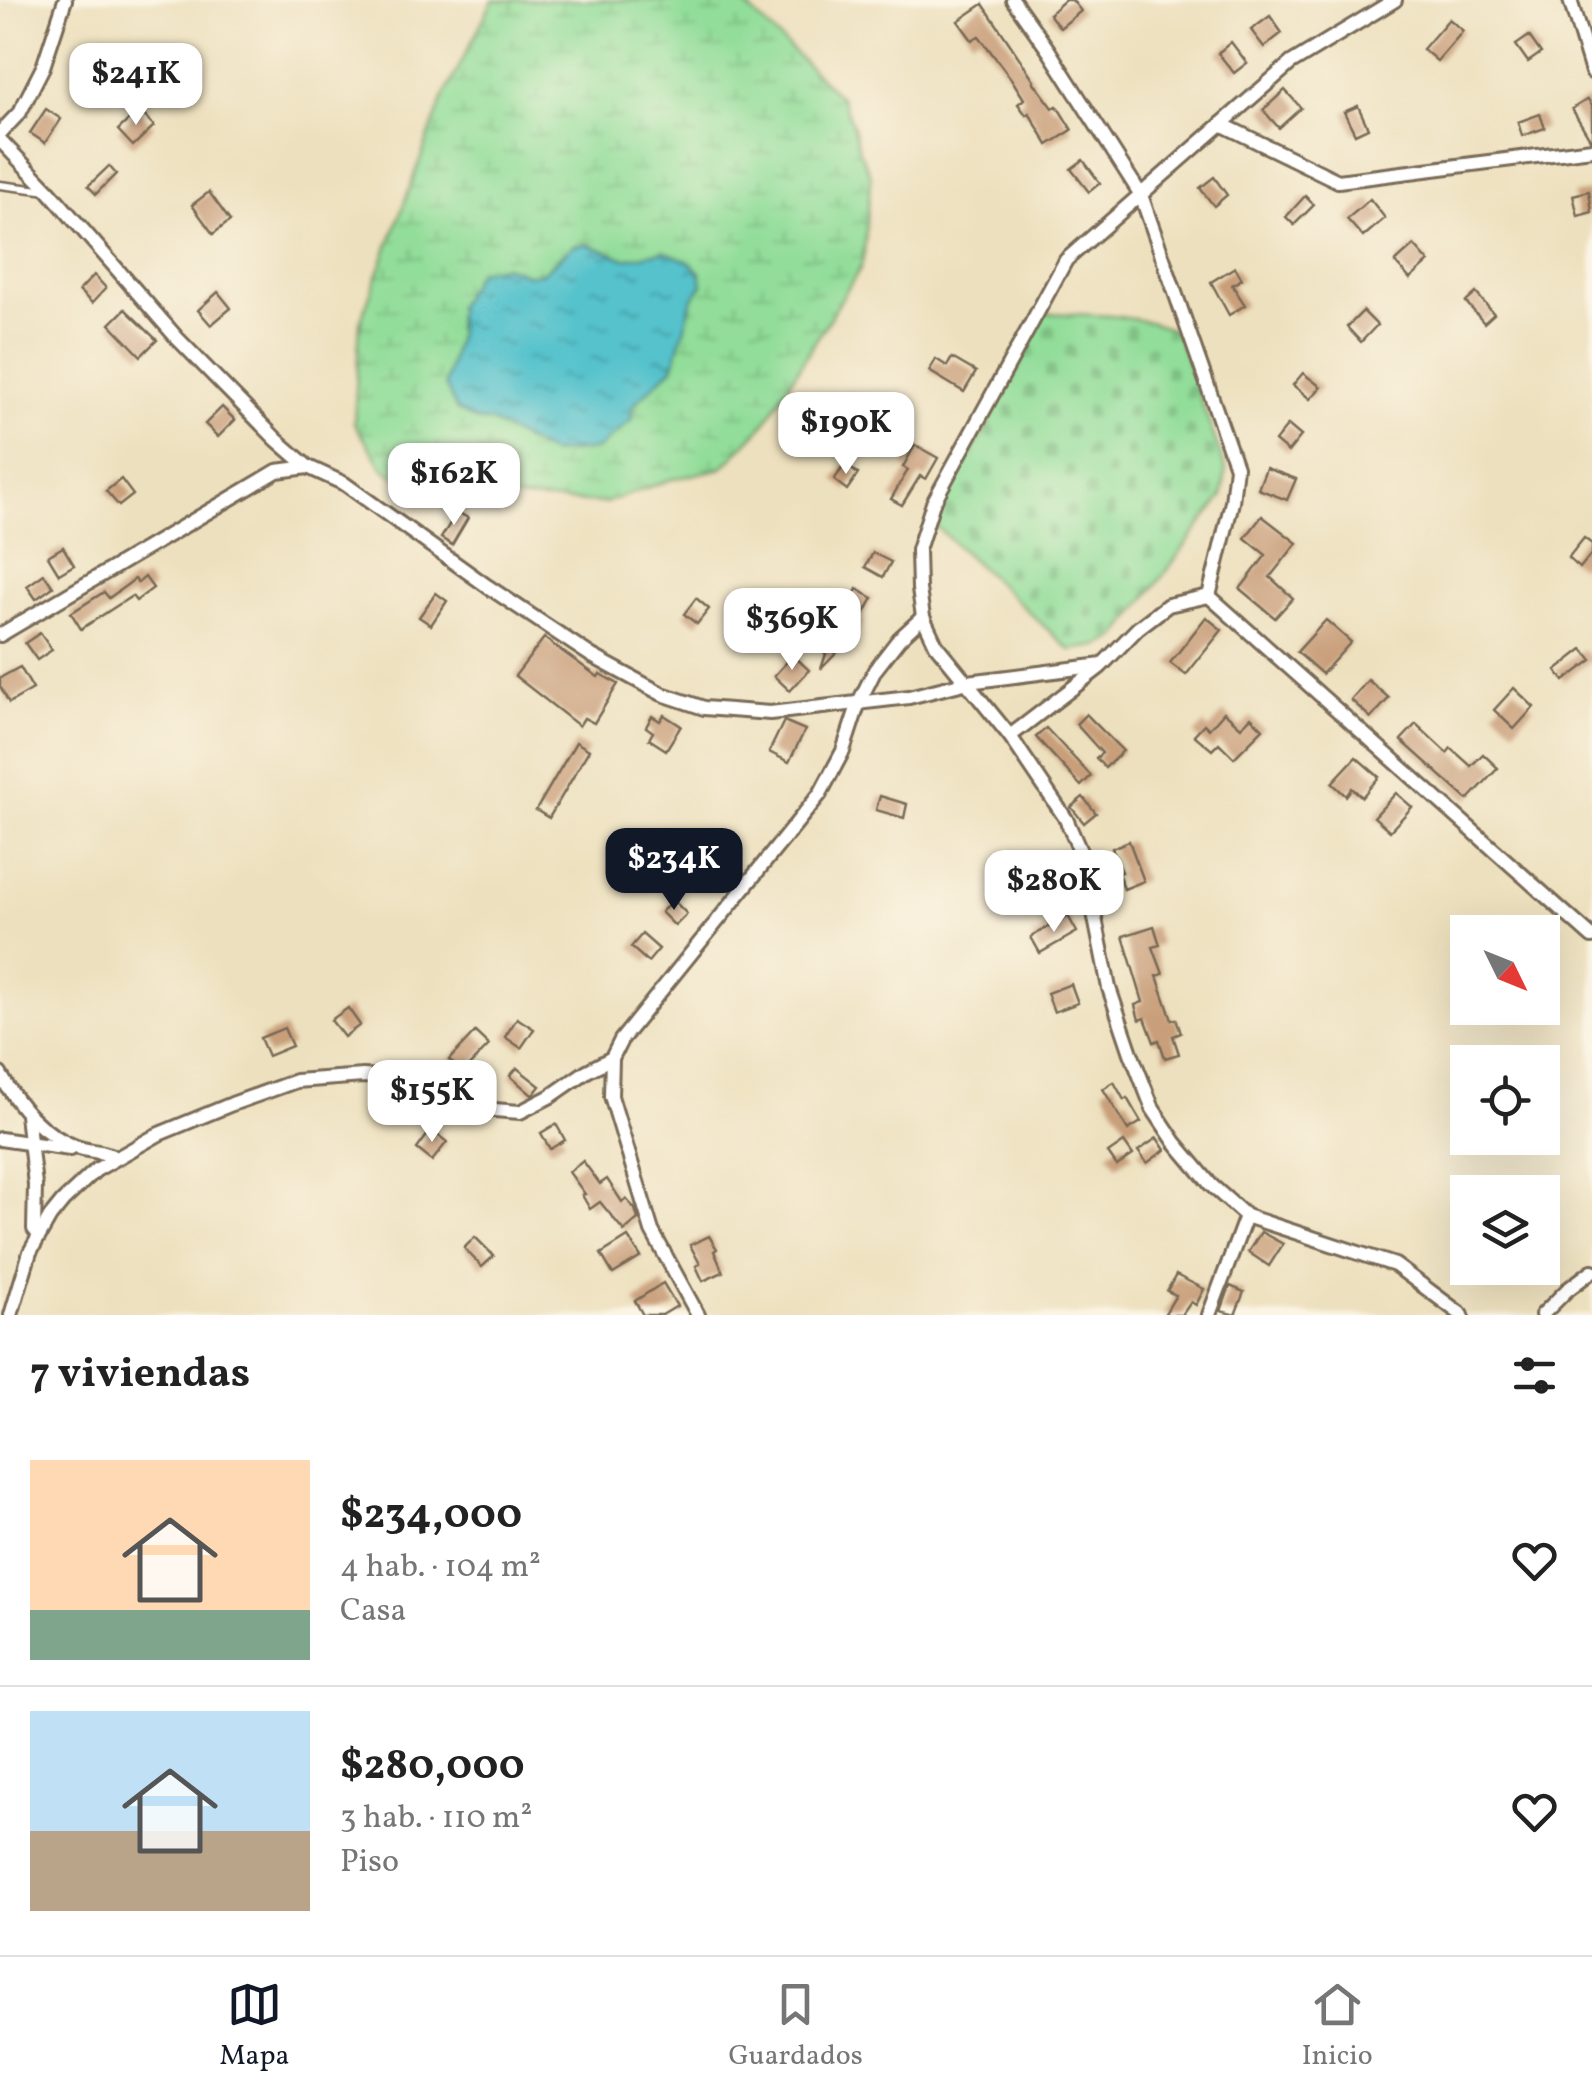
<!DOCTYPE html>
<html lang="es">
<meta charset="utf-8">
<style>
body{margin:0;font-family:Vollkorn,serif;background:#f6f6f6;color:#222;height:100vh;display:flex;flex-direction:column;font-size:38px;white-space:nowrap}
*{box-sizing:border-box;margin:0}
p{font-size:32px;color:#767676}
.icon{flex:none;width:55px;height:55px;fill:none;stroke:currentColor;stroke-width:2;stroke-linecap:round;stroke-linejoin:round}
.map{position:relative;height:1315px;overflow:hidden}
.drawer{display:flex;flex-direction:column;background:#fff;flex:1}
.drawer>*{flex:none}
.needle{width:65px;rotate:133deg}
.fabs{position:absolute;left:1450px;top:915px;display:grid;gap:20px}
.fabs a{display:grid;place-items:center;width:110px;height:110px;border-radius:0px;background:#fff;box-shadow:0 10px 40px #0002;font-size:50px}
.price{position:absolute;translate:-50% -85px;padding:0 22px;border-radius:20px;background:#fff;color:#222;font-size:32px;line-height:65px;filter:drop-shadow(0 2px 5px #0008)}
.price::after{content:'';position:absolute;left:50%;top:60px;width:30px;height:22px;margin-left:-15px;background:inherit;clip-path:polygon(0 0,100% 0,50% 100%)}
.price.current{background:#111827;color:#fff}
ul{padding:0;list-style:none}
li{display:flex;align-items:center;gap:30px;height:250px;padding:0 30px}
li+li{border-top:2px solid #e0e0e0}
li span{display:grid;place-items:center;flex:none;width:280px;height:200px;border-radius:0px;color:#555}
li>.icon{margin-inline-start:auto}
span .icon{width:120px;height:120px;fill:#fffc;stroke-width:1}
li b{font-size:42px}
h2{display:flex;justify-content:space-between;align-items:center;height:120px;padding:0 30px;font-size:42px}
.menu{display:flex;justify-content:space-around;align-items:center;height:140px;border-top:2px solid #e0e0e0;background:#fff;font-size:28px;color:#767676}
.menu a{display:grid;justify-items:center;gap:5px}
.menu .current{color:#111827}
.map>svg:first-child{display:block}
.wetland{fill:url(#wetland-marsh);stroke:#66845c;stroke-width:2.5;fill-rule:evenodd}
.cemetery{fill:url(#cemetery-stones);stroke:#66845c;stroke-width:2.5}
.water{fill:url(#water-ripples);stroke:#487675;stroke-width:2.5}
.building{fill:#c99f7a}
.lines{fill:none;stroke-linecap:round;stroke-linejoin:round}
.service-casing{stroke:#796a56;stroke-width:11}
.minor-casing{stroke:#796a56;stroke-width:18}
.service{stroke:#fff;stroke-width:6}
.minor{stroke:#fff;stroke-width:12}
</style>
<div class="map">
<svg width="1592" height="1315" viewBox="0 0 1592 1315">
<defs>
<pattern id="wetland-marsh" width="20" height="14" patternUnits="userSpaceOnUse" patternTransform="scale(2.5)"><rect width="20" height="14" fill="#91dd99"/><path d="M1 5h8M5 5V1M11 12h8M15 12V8" fill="none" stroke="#7ebe83"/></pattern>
<pattern id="cemetery-stones" width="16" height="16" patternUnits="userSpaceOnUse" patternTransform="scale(2.5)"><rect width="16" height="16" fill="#91dd99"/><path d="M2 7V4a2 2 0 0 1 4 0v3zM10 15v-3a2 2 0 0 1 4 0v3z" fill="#7ebe83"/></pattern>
<pattern id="water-ripples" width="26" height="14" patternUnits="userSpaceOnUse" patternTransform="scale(2.5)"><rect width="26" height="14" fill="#55c2cc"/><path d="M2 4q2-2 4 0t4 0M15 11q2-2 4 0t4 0" fill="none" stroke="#489ea5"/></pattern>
</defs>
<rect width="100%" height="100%" fill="#fcf5e5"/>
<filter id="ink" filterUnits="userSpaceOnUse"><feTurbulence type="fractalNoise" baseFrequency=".01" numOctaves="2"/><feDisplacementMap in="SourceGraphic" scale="20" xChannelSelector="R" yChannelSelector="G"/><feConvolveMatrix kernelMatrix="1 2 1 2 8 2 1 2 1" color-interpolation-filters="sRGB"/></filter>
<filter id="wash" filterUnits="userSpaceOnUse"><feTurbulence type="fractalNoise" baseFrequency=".0048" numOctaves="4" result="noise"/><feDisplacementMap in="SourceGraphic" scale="40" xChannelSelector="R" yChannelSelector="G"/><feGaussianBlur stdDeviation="2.25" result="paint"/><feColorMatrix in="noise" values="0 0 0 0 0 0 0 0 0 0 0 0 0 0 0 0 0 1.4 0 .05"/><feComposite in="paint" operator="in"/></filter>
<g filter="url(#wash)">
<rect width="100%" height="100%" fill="#ede0be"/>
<path class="wetland" d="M 493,0 L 740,0 L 841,98 L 852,124 L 859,151 L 871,176 L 864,253 L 861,267 L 763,426 L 722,468 L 669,480 L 605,503 L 486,497 L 456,499 L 406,484 L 384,469 L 354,423 L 360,322 L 442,101 ZM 587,244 L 625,259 L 664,251 L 702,286 L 693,297 L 673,367 L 632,405 L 491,422 L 476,420 L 445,385 L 458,333 L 504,266 L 529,275 L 542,273 L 573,246 Z"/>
<path class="cemetery" d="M 1044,313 C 1089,315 1134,313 1176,331 L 1226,470 L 1222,497 L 1116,638 L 1098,646 L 1070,650 L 933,524 C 969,454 1013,386 1044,313 Z"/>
<polygon class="water" points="587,244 625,259 664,251 690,262 700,272 702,286 693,298 673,367 633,405 631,420 597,449 551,454 491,422 476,420 457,410 445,385 458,333 457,306 478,271 504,266 529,275 542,273 573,246"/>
<g id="blocks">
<g class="building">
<polygon points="1065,0 1072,0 1081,11 1060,28 1049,14"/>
<polygon points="983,4 1034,80 1033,81 1053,108 1057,106 1072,130 1048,145 1029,113 1026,115 1018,104 1024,99 1012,80 979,36 972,40 958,21"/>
<polygon points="1270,16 1282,33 1264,47 1251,30"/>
<polygon points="1449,19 1463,31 1437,61 1423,49"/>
<polygon points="1529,36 1541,53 1528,62 1516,45"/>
<polygon points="1231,42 1247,63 1234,73 1218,53"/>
<polygon points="1285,90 1301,108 1279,128 1263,110"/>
<polygon points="1588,99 1592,106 1592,139 1590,139 1572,109"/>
<polygon points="1358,106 1368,128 1355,134 1344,112"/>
<polygon points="46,109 61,119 45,143 30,133"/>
<polygon points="139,110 154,126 133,146 118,130"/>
<polygon points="1540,114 1545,128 1522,136 1518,122"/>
<polygon points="1083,160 1100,183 1089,192 1071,169"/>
<polygon points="109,166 116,174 96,194 88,186"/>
<polygon points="1214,177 1227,195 1214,206 1200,188"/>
<polygon points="1589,191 1592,212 1578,216 1573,195"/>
<polygon points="209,192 230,221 213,234 192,205"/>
<polygon points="1305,196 1314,205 1294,225 1286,217"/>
<polygon points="1370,199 1385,218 1363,237 1347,219"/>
<polygon points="1414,245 1429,262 1410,279 1395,262"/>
<polygon points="1235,267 1242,279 1232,285 1245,305 1229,315 1211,282"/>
<polygon points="94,275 106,288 92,303 79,291"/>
<polygon points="218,292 231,308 211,325 198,310"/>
<polygon points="1476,293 1494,314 1484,323 1466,302"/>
<polygon points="125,309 157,340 141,356 110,324"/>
<polygon points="1363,311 1377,325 1361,342 1347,327"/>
<polygon points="952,358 976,372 964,392 929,371 936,359 947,366"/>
<polygon points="1303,373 1321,387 1310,399 1293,385"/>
<polygon points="222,407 235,420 218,437 205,424"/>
<polygon points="1288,425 1301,436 1288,452 1275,441"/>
<polygon points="915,445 938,458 926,479 920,476 902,505 891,499 908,470 903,467"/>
<polygon points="845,464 858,474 847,490 834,480"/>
<polygon points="1266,468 1296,479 1287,500 1258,489"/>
<polygon points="121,479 133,495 119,506 106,491"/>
<polygon points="457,512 468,518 452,545 441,538"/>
<polygon points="1262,516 1297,543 1270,577 1293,598 1275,618 1240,589 1266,555 1245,538"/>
<polygon points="1584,538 1592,544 1592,553 1580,568 1568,558"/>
<polygon points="63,547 74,565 59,574 48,556"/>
<polygon points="873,553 891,562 883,577 865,567"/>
<polygon points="44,574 53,587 36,599 27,586"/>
<polygon points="145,577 153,588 136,601 132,596 81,629 71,613 104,592 109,598 135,579 138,583"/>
<polygon points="857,589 873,598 861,620 863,621 856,638 853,636 821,669 826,654 811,639 821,628 833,639"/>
<polygon points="436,593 447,601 431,625 419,617"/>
<polygon points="696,598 709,609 697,624 684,614"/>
<polygon points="1206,617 1222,630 1186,675 1170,663"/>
<polygon points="1326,620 1351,642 1322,674 1297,652"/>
<polygon points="40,633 52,650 37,660 25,643"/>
<polygon points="544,638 598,677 600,674 618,684 594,723 584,718 579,726 515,676"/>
<polygon points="1583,649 1592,660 1564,681 1556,670"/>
<polygon points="793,655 809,670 790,691 774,676"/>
<polygon points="20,667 33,689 9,703 0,686 0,678"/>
<polygon points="1368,680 1389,698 1371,718 1351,700"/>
<polygon points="1514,688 1534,707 1514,729 1494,710"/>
<polygon points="1224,712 1241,727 1251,717 1263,729 1234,758 1219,743 1212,750 1194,735 1204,724 1209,729"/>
<polygon points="1086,714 1123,751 1105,768 1096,758 1102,753 1076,724"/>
<polygon points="664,715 681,726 666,750 649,739 653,732 646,727 652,716 660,721"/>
<polygon points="784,721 805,730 789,762 769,752"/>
<polygon points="1416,724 1447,753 1451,748 1471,766 1483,754 1498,768 1468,800 1401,740"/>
<polygon points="1046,728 1091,776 1081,786 1036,737"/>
<polygon points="576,742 589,750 549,818 536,810"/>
<polygon points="1356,757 1379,777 1362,797 1352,788 1346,796 1332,783"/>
<polygon points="1396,793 1412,807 1390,831 1374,817"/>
<polygon points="880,796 907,804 904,818 876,810"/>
<polygon points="1083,797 1096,813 1084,823 1071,807"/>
<polygon points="1129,841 1144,881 1124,889 1118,873 1122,872 1112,848"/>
<polygon points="673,900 687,914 675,926 661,912"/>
<polygon points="1068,916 1077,932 1040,953 1031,937"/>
<polygon points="1154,926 1160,945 1153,947 1163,974 1157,976 1172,1020 1176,1019 1181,1033 1173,1036 1179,1054 1165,1058 1159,1040 1154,1042 1145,1018 1139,1020 1135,1005 1143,1002 1123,936"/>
<polygon points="642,934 659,949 648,962 631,947"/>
<polygon points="1071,984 1078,1003 1054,1012 1047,993"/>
<polygon points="348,1008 360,1025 344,1037 331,1020"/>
<polygon points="517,1018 534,1029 521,1048 505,1037"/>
<polygon points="284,1028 292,1046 268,1056 260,1038"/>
<polygon points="475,1032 489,1045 462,1073 449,1060"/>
<polygon points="517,1068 540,1086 534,1094 532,1095 510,1076"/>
<polygon points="1114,1082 1124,1100 1127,1098 1141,1122 1128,1130 1103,1089"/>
<polygon points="556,1124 565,1140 550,1149 541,1133"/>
<polygon points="431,1130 447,1142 432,1161 417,1149"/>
<polygon points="1157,1138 1165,1150 1147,1163 1138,1151"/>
<polygon points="1124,1142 1133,1155 1117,1166 1108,1153"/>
<polygon points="583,1161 600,1184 607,1179 622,1202 626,1199 635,1209 638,1219 624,1231 600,1202 590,1209 582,1195 585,1194 569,1172"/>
<polygon points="1261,1232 1283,1244 1269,1266 1248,1252"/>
<polygon points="709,1236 717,1249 714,1251 723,1272 703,1281 696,1266 700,1264 690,1245"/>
<polygon points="475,1237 494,1256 482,1267 464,1248"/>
<polygon points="628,1237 641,1257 613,1274 601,1254"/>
<polygon points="1176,1275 1204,1289 1196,1305 1191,1302 1182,1315 1164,1315 1176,1295 1167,1291"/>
<polygon points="663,1283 677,1306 662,1315 643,1315 635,1301"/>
<polygon points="1230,1286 1244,1292 1235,1315 1221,1311"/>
</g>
</g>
</g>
<g filter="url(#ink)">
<use href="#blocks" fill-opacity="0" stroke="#796a56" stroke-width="2.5"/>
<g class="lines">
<g class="service-casing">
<polyline id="service" points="0,185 48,191"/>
</g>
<g class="minor-casing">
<g id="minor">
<polyline points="1013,0 1049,51 1141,195 1236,467 1232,502 1209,596"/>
<polyline points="1395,0 1291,63 1066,260 933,503 918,550 919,589 923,617 936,645 1010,736 1066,819 1083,858 1109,988 1131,1053 1153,1109 1175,1142 1211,1185 1246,1216 1395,1265 1462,1315"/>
<polyline points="1570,0 1592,72"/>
<polyline points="1221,124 1338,181 1592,149"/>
<polyline points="0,133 20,112 43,67 65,0"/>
<polyline points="0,140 49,191 177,338 277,440 308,467 345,484 487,586 592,656 662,694 704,708 770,713 909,697 968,682 1102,665 1138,628 1168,605 1209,596"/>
<polyline points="1209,596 1592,937"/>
<polyline points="0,635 277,471 308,467"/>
<polyline points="1010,736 1100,667"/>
<path d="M 0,1074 C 18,1106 41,1134 76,1147 C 89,1152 104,1150 115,1158"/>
<polyline points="27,1115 35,1185 34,1229 39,1235"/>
<polyline points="0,1139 70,1149"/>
<polyline points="11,1315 30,1252 50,1217 63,1201 96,1170 159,1134 232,1104 296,1081 363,1076 403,1079 466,1097 494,1110 520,1112 551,1096 587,1071 612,1058"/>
<polyline points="698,1315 652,1231 611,1096 612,1058 621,1040 820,794 843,751 859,702 875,670 899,639 923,617"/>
<polyline points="1209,1315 1246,1216"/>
<polyline points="1542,1315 1567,1290 1592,1271"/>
</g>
</g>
<use href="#service" class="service"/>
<use href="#minor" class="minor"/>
</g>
</g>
</svg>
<div class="fabs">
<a><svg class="needle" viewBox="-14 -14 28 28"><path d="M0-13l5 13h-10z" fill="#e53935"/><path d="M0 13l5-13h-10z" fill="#767676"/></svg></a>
<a><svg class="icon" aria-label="locate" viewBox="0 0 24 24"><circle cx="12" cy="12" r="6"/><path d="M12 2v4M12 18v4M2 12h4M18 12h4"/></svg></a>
<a><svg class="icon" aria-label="layers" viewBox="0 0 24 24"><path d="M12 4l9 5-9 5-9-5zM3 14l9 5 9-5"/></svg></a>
</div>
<b class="price" style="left:136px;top:128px">$241K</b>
<b class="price" style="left:846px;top:477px">$190K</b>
<b class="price" style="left:454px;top:528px">$162K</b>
<b class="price" style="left:792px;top:673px">$369K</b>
<b class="price current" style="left:674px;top:913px">$234K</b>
<b class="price" style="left:1054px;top:935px">$280K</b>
<b class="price" style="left:432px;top:1145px">$155K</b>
</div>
<section class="drawer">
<h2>7 viviendas<svg class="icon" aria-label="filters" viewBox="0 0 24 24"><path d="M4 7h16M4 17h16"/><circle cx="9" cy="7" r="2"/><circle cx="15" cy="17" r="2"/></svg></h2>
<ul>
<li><span style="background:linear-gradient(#ffd9b3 75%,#7fa58c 0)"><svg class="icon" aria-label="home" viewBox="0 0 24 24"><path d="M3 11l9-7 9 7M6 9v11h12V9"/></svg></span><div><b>$234,000</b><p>4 hab. · 104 m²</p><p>Casa</p></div><svg class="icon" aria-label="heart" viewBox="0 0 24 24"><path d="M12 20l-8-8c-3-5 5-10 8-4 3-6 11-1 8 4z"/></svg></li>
<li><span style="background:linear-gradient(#bfe0f5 60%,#b9a48a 0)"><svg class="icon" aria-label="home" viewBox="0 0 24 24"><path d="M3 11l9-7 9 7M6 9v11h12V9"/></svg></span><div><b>$280,000</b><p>3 hab. · 110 m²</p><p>Piso</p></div><svg class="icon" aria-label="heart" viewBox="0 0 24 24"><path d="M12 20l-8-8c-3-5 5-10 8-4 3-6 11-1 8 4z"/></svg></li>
</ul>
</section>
<nav class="menu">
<a class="current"><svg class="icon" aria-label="map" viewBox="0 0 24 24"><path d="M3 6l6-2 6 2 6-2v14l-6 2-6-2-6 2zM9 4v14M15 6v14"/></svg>Mapa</a>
<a><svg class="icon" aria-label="saved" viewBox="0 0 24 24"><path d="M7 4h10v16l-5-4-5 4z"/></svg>Guardados</a>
<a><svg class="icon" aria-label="home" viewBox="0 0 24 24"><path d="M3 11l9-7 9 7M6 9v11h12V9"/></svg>Inicio</a>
</nav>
